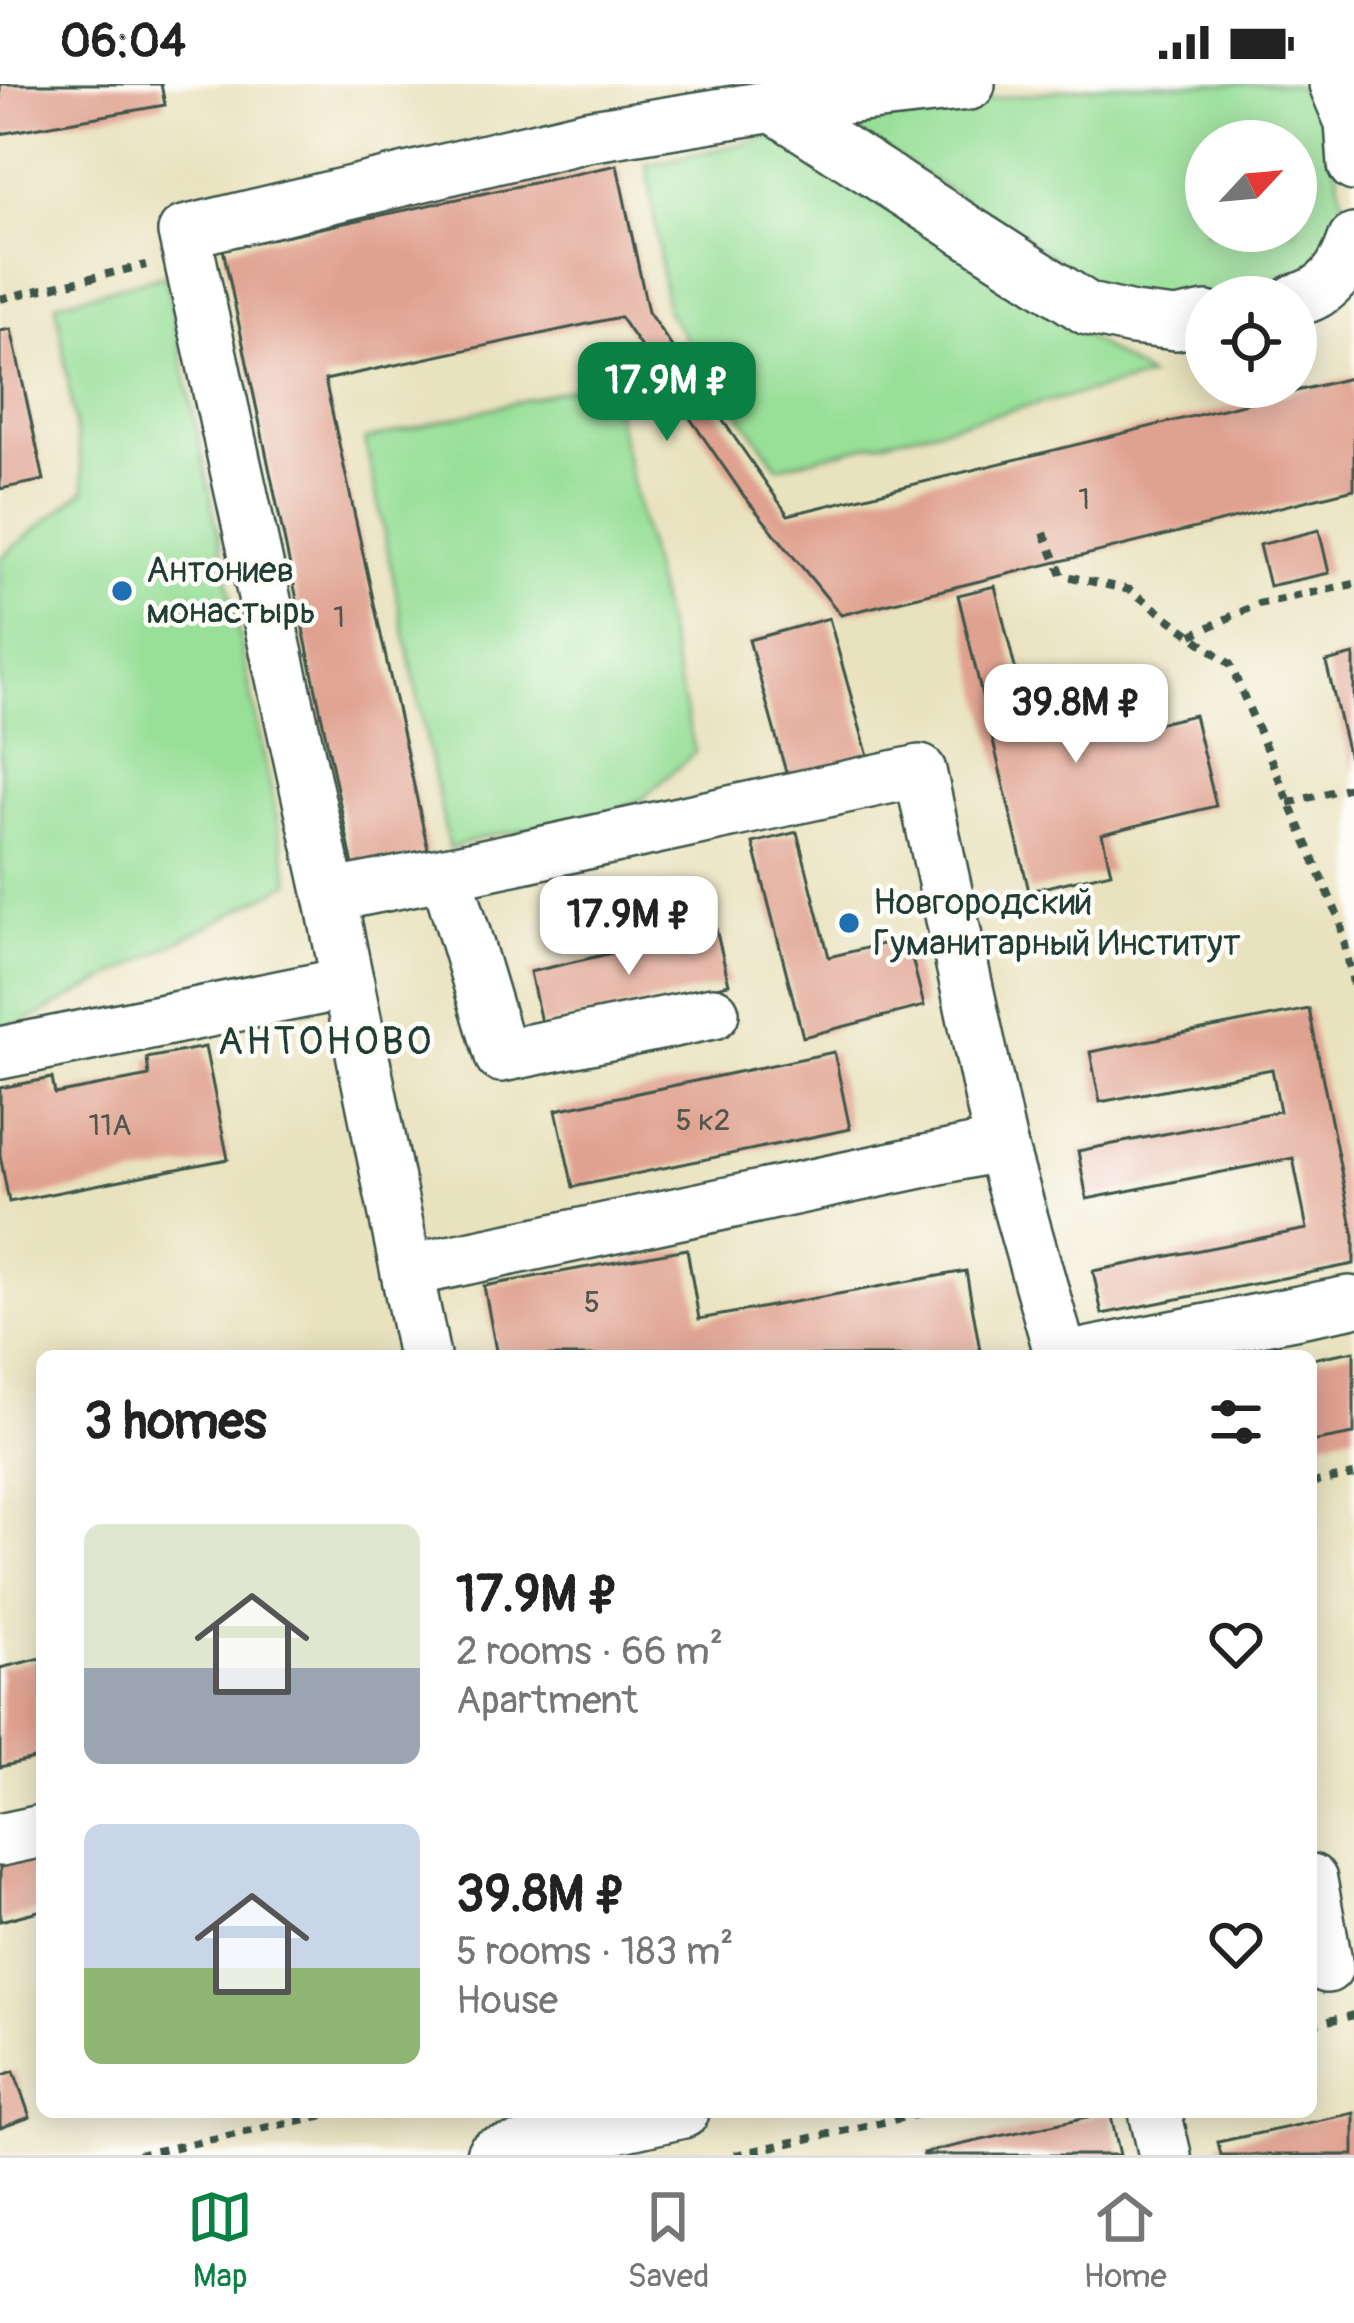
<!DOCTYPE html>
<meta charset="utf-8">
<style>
body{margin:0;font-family:Pangolin,sans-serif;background:#f2f2f2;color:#222;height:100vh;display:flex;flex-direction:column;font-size:45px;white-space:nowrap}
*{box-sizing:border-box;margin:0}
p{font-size:39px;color:#767676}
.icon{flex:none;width:66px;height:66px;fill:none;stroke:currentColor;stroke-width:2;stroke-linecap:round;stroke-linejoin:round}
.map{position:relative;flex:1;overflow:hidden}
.details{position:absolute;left:36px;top:1266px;width:1281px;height:768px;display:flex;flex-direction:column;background:#fff;border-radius:18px;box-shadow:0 6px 30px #0003}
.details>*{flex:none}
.needle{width:78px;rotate:64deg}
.tools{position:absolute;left:1185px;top:36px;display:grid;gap:24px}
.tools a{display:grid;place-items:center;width:132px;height:132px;border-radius:50%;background:#fff;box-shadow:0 6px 30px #0003;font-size:60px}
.price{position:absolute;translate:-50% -102px;padding:0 27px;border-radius:24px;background:#fff;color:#222;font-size:39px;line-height:78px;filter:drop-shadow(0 3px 6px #0008)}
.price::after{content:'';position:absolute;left:50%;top:72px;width:36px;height:27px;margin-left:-18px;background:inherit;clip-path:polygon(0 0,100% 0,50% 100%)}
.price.active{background:#0b8043;color:#fff}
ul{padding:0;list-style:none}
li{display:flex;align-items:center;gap:36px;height:300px;padding:0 48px}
li span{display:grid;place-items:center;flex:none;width:336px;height:240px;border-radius:18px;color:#555}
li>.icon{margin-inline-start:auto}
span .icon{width:144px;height:144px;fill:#fffc;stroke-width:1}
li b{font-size:51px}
h2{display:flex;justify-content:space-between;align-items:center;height:144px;padding:0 48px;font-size:51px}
.status{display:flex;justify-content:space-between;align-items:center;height:84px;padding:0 60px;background:#fff;direction:ltr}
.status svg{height:33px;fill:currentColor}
.tab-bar{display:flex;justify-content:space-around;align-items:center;height:168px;border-top:3px solid #e0e0e0;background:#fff;font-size:33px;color:#767676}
.tab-bar a{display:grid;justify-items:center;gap:6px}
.tab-bar .active{color:#0b8043}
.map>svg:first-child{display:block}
.green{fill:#98df98;stroke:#5c8e66;stroke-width:3;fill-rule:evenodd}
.building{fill:#e0a290}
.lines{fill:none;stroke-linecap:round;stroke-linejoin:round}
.minor-casing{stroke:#3d5649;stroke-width:56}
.path{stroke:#3d5649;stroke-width:8;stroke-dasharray:9 9;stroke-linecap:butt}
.minor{stroke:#fff;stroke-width:51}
.poi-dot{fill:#1f6fb2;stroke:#fdfcf7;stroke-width:4.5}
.labels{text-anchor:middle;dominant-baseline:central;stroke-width:9;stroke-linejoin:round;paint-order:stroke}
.number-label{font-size:30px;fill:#4f564b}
.poi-label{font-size:36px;fill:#1f3d34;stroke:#fdfcf7;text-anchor:start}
.neighbourhood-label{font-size:39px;letter-spacing:3px;fill:#1f3d34;stroke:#fdfcf7}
</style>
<div class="status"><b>06:04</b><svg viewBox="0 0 49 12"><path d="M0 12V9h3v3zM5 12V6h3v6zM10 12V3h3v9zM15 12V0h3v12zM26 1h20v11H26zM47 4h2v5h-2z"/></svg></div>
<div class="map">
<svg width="1354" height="2071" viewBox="0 0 1354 2071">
<rect width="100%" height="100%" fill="#fdfcf7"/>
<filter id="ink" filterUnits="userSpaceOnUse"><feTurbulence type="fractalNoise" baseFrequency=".00833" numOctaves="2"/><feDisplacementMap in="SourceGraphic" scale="24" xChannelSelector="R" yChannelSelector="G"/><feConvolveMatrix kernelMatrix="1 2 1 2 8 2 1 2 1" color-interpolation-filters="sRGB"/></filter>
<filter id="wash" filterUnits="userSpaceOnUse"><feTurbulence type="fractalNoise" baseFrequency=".004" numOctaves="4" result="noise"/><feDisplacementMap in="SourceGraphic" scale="48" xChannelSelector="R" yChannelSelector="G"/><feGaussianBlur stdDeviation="2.7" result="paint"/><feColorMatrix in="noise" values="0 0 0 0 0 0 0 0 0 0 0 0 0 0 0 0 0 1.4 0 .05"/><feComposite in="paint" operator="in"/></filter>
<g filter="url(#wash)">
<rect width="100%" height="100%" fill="#e9e2be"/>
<g class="green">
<path d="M 1112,0 L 1294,0 L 1323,24 L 1346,131 L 1309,188 L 1176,223 L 1110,210 L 836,34 ZM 1206,57 L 1296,57 L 1296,147 L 1206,147 Z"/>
<polygon points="776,52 1149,293 778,383 667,228 647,81"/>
<polygon points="165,191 290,799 0,951 0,474 85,406 56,219"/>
<polygon points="608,295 695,668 642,715 592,736 486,752 449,765 365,356"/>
</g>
<g id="blocks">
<g class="building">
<polygon points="0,0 161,0 165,21 0,50"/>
<polygon points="617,81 648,228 788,431 1354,293 1354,405 841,531 744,412 620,233 325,296 429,770 354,786 223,165"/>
<polygon points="11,245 44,396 0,405 0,247"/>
<polygon points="1319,446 1329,489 1269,502 1259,461"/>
<polygon points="995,502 1026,629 1060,621 1070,660 1194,631 1216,722 1102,750 1111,788 1029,807 958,511"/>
<polygon points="829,534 869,676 789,699 749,556"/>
<polygon points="1354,571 1354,687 1352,687 1326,578"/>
<polygon points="797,748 829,873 907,854 924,922 803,953 753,759"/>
<polygon points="716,845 729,900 542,943 530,888"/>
<polygon points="1309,925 1354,1153 1354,1180 1102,1230 1093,1187 1307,1145 1293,1074 1087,1115 1078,1067 1280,1027 1272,985 1100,1018 1090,968"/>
<polygon points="205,963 228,1075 9,1118 0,1071 0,1004 52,994 55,1010 149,992 147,974"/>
<polygon points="834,968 850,1045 573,1103 556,1026"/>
<polygon points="687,1165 699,1235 966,1187 981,1272 497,1272 484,1202"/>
<polygon points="1354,1267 1354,1350 1311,1358 1311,1275"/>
<polygon points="42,1574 42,1673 0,1683 0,1584"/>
<polygon points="42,1766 42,1826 0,1837 0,1777"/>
<polygon points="14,1987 30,2033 0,2044 0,1992"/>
<polygon points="1110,2028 1120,2071 923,2071 923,2069"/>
<polygon points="1354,2029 1354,2071 1221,2071 1218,2058"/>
</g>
</g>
</g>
<g filter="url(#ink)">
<use href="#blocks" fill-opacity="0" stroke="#3d5649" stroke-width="3"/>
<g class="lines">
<g class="minor-casing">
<g id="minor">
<polyline points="1335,0 1351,38 1354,81"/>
<polyline points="773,22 1088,225 1133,235 1176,240 1206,234"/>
<path d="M 1296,216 C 1328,209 1344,186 1354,156"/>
<polyline points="446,789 501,972 713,929"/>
<polyline points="330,812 466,785 920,687 1001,1061"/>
<polyline points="0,969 348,899"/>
<polyline points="407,1187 1001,1061 1061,1272"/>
<polyline points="424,1272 330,812 184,148 587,52 773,22 969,0"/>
<polyline points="1076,1272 1349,1218"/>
<polyline points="0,1756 42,1747"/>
<polyline points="1311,1796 1327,1883"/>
<polyline points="1155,2028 1165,2071"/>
<polyline points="492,2071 683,2028"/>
</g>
</g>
<g class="path">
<polyline points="0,215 146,181"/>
<polyline points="1044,449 1062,491 1130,506 1230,580 1340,837 1354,904"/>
<polyline points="1192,551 1258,520 1354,500"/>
<polyline points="1289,719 1354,702"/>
<polyline points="1311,1399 1354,1391"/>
<polyline points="1311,1941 1354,1931"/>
<polyline points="138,2071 339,2028"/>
<polyline points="735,2071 928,2028"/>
</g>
<use href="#minor" class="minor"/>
</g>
</g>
<g class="poi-dot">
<circle cx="122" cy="507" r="12"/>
<circle cx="849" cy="839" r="12"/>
</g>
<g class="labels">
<g class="number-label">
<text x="1084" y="415">1</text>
<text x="339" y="533">1</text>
<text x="703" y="1036">5 к2</text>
<text x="110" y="1041">11А</text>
<text x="592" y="1218">5</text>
</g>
<g class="poi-label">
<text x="146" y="486">Антониев<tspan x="146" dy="41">монастырь</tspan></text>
<text x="873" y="818">Новгородский<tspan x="873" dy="41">Гуманитарный Институт</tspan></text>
</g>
<g class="neighbourhood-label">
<text x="326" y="957">АНТОНОВО</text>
</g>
</g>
</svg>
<div class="tools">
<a><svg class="needle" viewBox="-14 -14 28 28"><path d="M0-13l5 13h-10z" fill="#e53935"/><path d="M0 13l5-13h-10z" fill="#767676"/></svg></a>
<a><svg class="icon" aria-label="locate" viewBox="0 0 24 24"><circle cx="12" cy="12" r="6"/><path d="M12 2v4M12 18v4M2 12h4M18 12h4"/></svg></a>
</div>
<b class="price active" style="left:667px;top:360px">17.9M ₽</b>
<b class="price" style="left:1076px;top:682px">39.8M ₽</b>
<b class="price" style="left:629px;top:894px">17.9M ₽</b>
<section class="details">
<h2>3 homes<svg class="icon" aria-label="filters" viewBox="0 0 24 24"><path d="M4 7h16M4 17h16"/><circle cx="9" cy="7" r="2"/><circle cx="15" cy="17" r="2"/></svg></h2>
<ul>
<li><span style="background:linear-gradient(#dfe7d0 60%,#9aa5b1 0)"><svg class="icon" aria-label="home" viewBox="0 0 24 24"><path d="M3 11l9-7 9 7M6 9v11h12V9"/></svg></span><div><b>17.9M ₽</b><p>2 rooms · 66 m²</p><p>Apartment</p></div><svg class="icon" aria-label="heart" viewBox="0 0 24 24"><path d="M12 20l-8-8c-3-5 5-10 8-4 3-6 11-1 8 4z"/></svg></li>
<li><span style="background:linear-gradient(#c9d6e8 60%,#8fb573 0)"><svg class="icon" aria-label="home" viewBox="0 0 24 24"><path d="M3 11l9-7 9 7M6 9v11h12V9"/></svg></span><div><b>39.8M ₽</b><p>5 rooms · 183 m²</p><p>House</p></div><svg class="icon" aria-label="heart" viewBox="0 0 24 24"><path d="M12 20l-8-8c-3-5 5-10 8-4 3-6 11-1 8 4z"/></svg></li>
</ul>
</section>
</div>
<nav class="tab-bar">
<a class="active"><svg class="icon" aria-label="map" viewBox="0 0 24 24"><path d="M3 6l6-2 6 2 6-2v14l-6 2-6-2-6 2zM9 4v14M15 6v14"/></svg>Map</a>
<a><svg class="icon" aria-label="saved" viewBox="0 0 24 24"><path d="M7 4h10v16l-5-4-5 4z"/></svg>Saved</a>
<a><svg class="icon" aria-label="home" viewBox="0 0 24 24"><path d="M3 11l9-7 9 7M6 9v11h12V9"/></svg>Home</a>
</nav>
